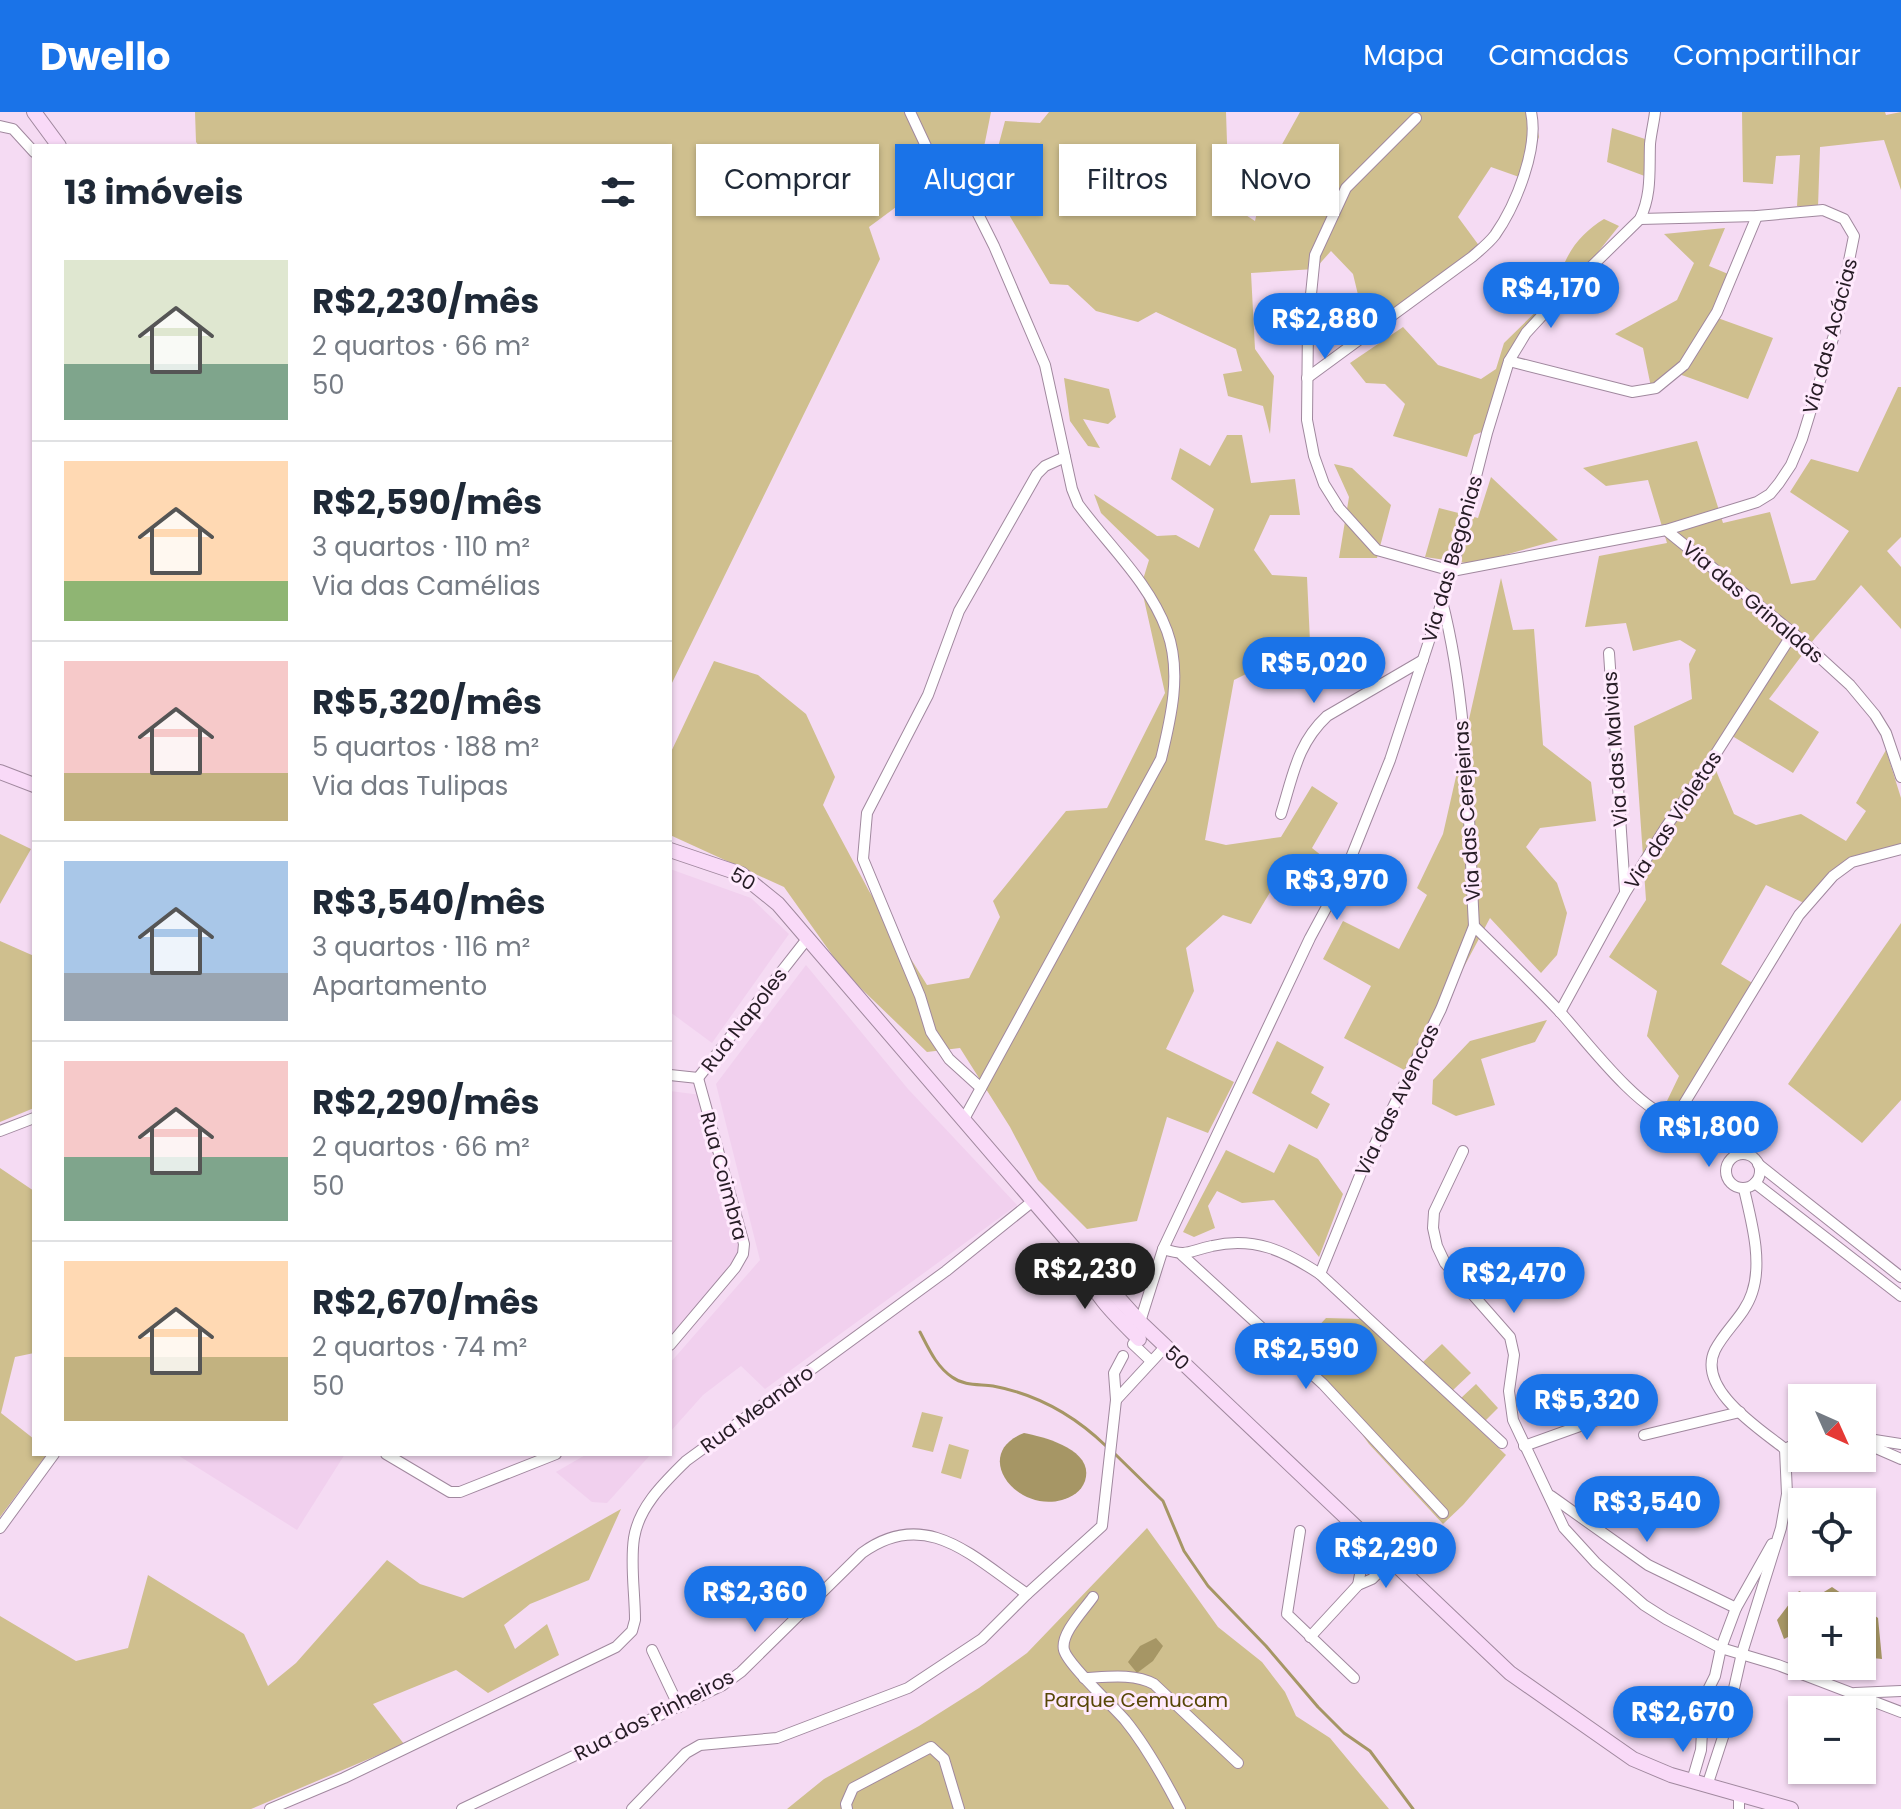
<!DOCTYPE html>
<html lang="pt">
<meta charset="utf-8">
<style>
body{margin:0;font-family:Poppins,sans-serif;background:#f6f6f7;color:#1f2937;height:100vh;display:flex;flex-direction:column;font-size:30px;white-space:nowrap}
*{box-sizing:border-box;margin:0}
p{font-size:26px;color:#747a83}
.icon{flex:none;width:44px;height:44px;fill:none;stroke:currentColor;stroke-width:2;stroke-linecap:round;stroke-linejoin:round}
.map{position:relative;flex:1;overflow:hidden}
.panel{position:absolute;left:32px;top:32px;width:640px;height:1312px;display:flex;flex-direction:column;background:#fff;border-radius:0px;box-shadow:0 2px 6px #0004}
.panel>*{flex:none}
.top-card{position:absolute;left:696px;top:32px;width:760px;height:72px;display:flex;gap:16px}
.needle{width:52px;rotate:135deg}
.fabs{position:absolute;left:1788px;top:1272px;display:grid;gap:16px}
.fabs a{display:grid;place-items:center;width:88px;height:88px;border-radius:0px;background:#fff;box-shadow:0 2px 6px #0004;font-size:40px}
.price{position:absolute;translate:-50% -68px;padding:0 18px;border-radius:28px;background:#1a73e8;color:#fff;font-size:26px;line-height:52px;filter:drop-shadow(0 2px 4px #0008)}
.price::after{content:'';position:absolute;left:50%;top:48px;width:24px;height:18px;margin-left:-12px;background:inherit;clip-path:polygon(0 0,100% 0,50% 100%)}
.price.current{background:#222;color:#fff}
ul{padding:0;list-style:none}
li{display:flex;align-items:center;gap:24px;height:200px;padding:0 32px}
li+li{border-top:2px solid #e0e1e3}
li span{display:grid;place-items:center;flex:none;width:224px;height:160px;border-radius:0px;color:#555}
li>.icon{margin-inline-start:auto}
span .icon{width:96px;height:96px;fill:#fffc;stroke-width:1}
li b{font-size:34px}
h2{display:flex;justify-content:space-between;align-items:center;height:96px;padding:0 32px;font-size:34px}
.pill{padding:0 28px;border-radius:0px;background:#fff;box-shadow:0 2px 6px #0004;font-size:28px;line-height:72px}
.pill.current{background:#1a73e8;color:#fff}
header{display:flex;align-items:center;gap:48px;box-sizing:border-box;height:112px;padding:0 40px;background:#1a73e8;color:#fff}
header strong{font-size:38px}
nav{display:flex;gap:44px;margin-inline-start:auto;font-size:28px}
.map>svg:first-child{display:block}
.built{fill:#f1d0ee}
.green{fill:#cfbf8e}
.water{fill:#a69665}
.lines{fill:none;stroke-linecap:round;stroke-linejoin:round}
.stream{stroke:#a69665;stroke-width:3}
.street-casing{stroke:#a0889e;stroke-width:12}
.secondary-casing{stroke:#a0889e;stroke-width:16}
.street{stroke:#fff;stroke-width:10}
.secondary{stroke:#f9daf8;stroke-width:14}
.labels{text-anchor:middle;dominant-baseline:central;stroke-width:6;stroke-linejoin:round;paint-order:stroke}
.street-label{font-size:20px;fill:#261c25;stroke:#ffeafd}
.park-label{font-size:20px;fill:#574606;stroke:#ffeafd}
</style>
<header>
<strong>Dwello</strong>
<nav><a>Mapa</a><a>Camadas</a><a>Compartilhar</a></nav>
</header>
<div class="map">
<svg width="1901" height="1697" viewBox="0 0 1901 1697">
<rect width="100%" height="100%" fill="#f5dbf3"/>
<g class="built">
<polygon points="670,757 751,786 789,822 712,931 670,900"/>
<polygon points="806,853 908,977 1017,1093 765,1277 741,1254 703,1283 670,1320 670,1251 760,1148 716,972"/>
<polygon points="670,979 701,983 743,1142 670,1231"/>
<polygon points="176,1342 345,1342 297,1418"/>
<polygon points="587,1342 651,1342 607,1391 592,1390 556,1360"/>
</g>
<g class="green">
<polygon points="195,0 991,0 984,35 954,47 927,37 911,84 869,115 880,147 670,575 670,34 199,34 196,30"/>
<polygon points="1049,0 1226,0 1229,92 1255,109 1265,63 1300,0 1534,0 1539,25 1522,66 1491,55 1458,105 1483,139 1367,220 1353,162 1331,139 1315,157 1251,161 1255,237 1274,264 1270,322 1263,294 1228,284 1223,262 1242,259 1236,237 1156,200 1138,210 1096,199 1068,173 1050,172 989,69 1005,9 1040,11"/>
<polygon points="1742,0 1885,0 1886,3 1901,0 1901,78 1884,28 1820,35 1818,95 1797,94 1800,43 1776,44 1773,72 1743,70"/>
<polygon points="1612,16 1648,28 1650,66 1607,50"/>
<path d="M 1604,107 L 1619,114 L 1578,165 L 1507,247 L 1487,318 L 1474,323 L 1467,345 L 1393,324 L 1405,292 L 1385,272 L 1366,271 L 1350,251 L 1403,215 L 1438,253 L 1481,267 L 1496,257 L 1504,231 L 1559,177 C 1560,147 1579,122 1604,107 Z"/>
<polygon points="1725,116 1709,154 1733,164 1715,205 1773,226 1748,287 1679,262 1652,280 1643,236 1615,222 1677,188 1694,151 1664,122"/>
<polygon points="1064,266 1109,277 1116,305 1108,312 1083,307 1100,336 1088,334 1070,309"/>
<polygon points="1898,275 1901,275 1901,425 1887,439 1901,455 1901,517 1861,473 1815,526 1769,587 1819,620 1793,661 1724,619 1710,644 1734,702 1756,713 1801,702 1846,729 1866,699 1856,691 1886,638 1901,686 1901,732 1850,745 1804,791 1766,773 1721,852 1754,872 1676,1001 1666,991 1679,964 1647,924 1657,879 1609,845 1646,788 1634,614 1692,587 1689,552 1696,538 1680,528 1633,539 1626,511 1585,515 1599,444 1667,431 1648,368 1606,374 1583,356 1697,329 1723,411 1770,400 1791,472 1815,468 1849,419 1790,380 1811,347 1858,360"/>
<polygon points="1227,323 1242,323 1251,371 1295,367 1300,403 1270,403 1254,438 1272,463 1307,465 1310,530 1234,568 1205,728 1226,733 1281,725 1312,674 1338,691 1312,736 1337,756 1323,788 1278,767 1251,812 1223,803 1186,836 1194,879 1166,937 1234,970 1208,1021 1167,1005 1137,1109 1087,1117 1038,1068 1010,1015 960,936 927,940 845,861 784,775 670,723 670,642 714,549 758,563 806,602 835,665 823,693 869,779 927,873 969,866 1000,805 993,789 1066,699 1107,696 1165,581 1141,474 1149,448 1101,401 1094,382 1157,424 1176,423 1199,436 1214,397 1171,367 1180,336 1210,354"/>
<polygon points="1334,352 1352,356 1391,393 1377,446 1339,446 1349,385"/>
<polygon points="1491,365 1558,428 1473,452 1425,445 1439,396 1478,406"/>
<polygon points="1501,466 1513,518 1534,517 1543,633 1591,670 1596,709 1540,716 1526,735 1557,771 1567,801 1557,843 1541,861 1490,806 1408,960 1344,926 1371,874 1323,847 1343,809 1399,837 1427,783 1417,776 1443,722"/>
<polygon points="0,722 31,737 0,792"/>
<polygon points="1901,811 1901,988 1862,1031 1788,972"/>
<polygon points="0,829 34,844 34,996 0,1010"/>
<polygon points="1547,908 1535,930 1481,947 1495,993 1456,1004 1432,992 1433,968 1470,929"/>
<polygon points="1277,929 1324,955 1311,981 1330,992 1317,1017 1252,981"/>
<polygon points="1289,1032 1318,1047 1343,1082 1319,1145 1274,1088 1242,1091 1217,1079 1208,1094 1215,1116 1194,1125 1183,1120 1226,1038 1274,1061"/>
<polygon points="0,1056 34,1079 34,1241 15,1245 1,1301 34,1327 34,1342 47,1342 0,1405"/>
<polygon points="1326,1206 1362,1207 1506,1343 1463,1393 1443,1412 1369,1332 1309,1249 1306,1228"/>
<polygon points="1442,1232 1471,1261 1452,1279 1423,1250"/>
<polygon points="1476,1272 1498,1296 1484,1310 1460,1287"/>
<polygon points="922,1300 943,1305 933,1340 912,1335"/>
<polygon points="949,1332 969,1338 961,1367 941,1361"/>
<polygon points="621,1397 589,1468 530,1492 504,1513 515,1537 547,1512 559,1543 488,1581 456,1558 373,1592 404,1632 251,1697 0,1697 0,1504 76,1549 128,1536 148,1463 244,1522 268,1574 296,1551 387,1448 420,1472 463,1486"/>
<polygon points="1147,1416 1218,1515 1262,1550 1285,1580 1296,1604 1330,1626 1389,1697 787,1697 824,1667 919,1614 979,1576 1027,1541"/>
</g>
<g class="water">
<path d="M 1024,1321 C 1045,1325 1095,1338 1085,1369 C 1081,1380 1072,1385 1062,1388 C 1015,1401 971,1341 1024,1321 Z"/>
<polygon points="1832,1475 1860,1494 1802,1494 1802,1518 1784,1527 1777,1508 1799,1479 1814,1486"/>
<polygon points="1862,1495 1878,1506 1882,1547 1862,1545"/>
<polygon points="1156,1526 1163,1534 1153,1549 1137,1561 1128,1550 1140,1534"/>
</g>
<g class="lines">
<g class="stream">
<path d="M 920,1220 C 929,1237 936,1254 952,1265 C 964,1274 979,1272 993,1274 C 1036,1282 1075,1304 1106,1334"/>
<polyline points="1115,1342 1163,1389 1184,1439 1208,1474 1266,1534 1318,1595 1344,1621 1370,1639 1413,1697"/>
</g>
<g class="street-casing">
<g id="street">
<path d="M 910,0 L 932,47 L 953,61 L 963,72 L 994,134 L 1045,253 L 1072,377 L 1078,392 C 1108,433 1149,470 1167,519 C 1182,560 1171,606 1161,647 L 964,1007"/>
<polyline points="1416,6 1346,76 1315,143 1308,212 1307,308 1314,344 1324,372 1339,396 1377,438 1452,459 1666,418 1793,521 1850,573 1875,603 1886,621 1901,665"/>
<polyline points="0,14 13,17 34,40"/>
<polyline points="1640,107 1757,104 1823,98 1844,107 1854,124 1834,223 1802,327 1791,353 1779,371 1770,382 1757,390 1666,418"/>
<polyline points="1509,249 1632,280 1656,276 1684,253 1717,200 1757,104"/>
<path d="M 1307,266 L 1472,145 C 1480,138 1489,131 1495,123 C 1516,93 1539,36 1531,0"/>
<path d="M 1442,489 C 1469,594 1468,706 1474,814 C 1503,843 1533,871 1561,901 C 1582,924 1643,1004 1672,1004 L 1682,995 L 1799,803 L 1833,764 L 1852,750 L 1901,737"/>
<polyline points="1609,541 1625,779"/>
<path d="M 1281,702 C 1293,664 1297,632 1327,604 L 1423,548"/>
<polyline points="1560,900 1625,781 1666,715 1706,657 1793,521"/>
<polyline points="670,963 698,966"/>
<polyline points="698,966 807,827"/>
<polyline points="981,976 949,947 931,920 920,884 863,747 867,701 928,583 959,499 1037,362 1045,354 1065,345"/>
<polyline points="0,1019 34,1006"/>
<polyline points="1463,1039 1434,1100 1433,1116 1437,1134 1445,1151 1510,1225 1514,1243 1509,1279 1513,1308 1564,1416 1596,1451 1644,1493 1666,1507 1721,1536 1778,1553 1901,1600"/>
<circle cx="1743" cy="1059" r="17"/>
<polyline points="1758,1052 1901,1165"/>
<polyline points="1755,1071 1901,1184"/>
<path d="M 1163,1137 C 1189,1145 1188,1139 1212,1134 C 1254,1124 1285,1139 1320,1162 L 1502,1331"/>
<polyline points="1182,1143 1323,1272 1443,1401"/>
<polyline points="1320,1162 1361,1061 1441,897 1474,814"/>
<path d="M 1140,1210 L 1163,1137 L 1310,826 L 1344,763 L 1390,648 L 1452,459 L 1487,321 L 1509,249 L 1526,221 L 1549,196 L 1640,107 C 1652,82 1649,58 1650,32 C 1651,21 1654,10 1655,0"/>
<polyline points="1133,1232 1151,1249"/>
<polyline points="670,1233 735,1156 743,1142 744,1132 698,966"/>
<polyline points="1116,1288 1165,1235"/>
<polyline points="1644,1323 1740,1300"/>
<polyline points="1862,1326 1901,1332"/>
<polyline points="1862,1330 1901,1347"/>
<polyline points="1524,1334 1605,1305 1613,1286"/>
<polyline points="1785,1337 1802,1329"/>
<polyline points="386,1342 450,1380 460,1380 556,1342"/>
<polyline points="1551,1384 1648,1453 1736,1496"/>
<polyline points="0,1416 54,1342"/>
<polyline points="1300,1419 1287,1502 1354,1566"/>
<polyline points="1358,1473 1361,1457 1379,1435"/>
<path d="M 1093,1485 C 1084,1498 1060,1522 1064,1538 C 1068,1553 1112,1593 1125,1608 C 1147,1635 1164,1666 1180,1697"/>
<polyline points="1310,1525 1358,1473 1372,1467 1392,1447"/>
<polyline points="652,1538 679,1595"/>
<path d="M 1084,1566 C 1107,1565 1134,1561 1154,1572 L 1238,1651"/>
<polyline points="1855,1581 1901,1579"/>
<polyline points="1692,1669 1701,1638 1702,1620 1698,1604 1699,1596 1715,1564 1721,1536 1736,1496 1772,1432"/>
<path d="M 1707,1674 L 1723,1625 L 1742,1541 L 1781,1416 L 1787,1382 L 1785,1337 C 1760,1317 1696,1277 1715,1238 C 1725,1218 1745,1203 1752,1181 C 1763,1149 1751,1108 1744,1077"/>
<polyline points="1739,1683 1739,1697"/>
<path d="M 270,1697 L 344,1666 L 616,1535 L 632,1519 L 635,1508 C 635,1481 630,1452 634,1426 C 639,1394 665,1370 686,1349 L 946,1159 L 1033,1089"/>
<path d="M 462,1697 L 723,1573 L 741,1560 L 862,1441 C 926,1394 974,1446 1027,1482"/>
<polyline points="632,1697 686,1641 700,1633 777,1626 908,1576 982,1527 1027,1482 1102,1414 1116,1288 1114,1261 1123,1244"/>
<polyline points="847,1697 846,1692 853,1676 931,1635 944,1647 959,1697"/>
</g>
</g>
<g class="secondary-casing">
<g id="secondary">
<polyline points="34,0 59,34"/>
<polyline points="0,660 34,673"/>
<polyline points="670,738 741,762 778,792 1078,1141 1140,1210 1510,1561 1633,1647 1671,1663 1791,1697"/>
<path d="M 1080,1149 C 1093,1182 1114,1202 1139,1227"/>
</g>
</g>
<use href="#street" class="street"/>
<use href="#secondary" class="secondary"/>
</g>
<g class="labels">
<g class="street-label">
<text transform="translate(1830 224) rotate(-75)">Via das Acácias</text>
<text transform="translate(1452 447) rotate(-74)">Via das Begonias</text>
<text transform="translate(1753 490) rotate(40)">Via das Grinaldas</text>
<text transform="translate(1615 637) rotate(-94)">Via das Malvias</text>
<text transform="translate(1467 699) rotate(-94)">Via das Cerejeiras</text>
<text transform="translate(1673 708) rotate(-57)">Via das Violetas</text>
<text transform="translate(743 767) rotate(30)">50</text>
<text transform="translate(744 908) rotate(-52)">Rua Napoles</text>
<text transform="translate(1397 988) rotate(-64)">Via das Avencas</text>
<text transform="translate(724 1064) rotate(75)">Rua Coimbra</text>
<text transform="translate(1177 1246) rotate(43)">50</text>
<text transform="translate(757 1297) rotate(-36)">Rua Meandro</text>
<text transform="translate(654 1603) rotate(-27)">Rua dos Pinheiros</text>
</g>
<g class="park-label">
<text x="1136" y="1588">Parque Cemucam</text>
</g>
</g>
</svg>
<div class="fabs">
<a><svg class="needle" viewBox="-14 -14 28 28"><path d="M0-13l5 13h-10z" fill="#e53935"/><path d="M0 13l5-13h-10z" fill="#747a83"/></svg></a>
<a><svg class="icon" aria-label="locate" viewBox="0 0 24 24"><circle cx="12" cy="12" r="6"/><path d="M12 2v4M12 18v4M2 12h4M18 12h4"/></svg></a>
<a>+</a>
<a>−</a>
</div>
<b class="price" style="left:1551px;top:218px">R$4,170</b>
<b class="price" style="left:1325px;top:249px">R$2,880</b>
<b class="price" style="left:1314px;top:593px">R$5,020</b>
<b class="price" style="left:1337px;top:810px">R$3,970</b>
<b class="price" style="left:1709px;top:1057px">R$1,800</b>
<b class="price current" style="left:1085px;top:1199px">R$2,230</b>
<b class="price" style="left:1514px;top:1203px">R$2,470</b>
<b class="price" style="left:1306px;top:1279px">R$2,590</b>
<b class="price" style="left:1587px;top:1330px">R$5,320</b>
<b class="price" style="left:1647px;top:1432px">R$3,540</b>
<b class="price" style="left:1386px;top:1478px">R$2,290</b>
<b class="price" style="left:755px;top:1522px">R$2,360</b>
<b class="price" style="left:1683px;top:1642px">R$2,670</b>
<div class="top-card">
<a class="pill">Comprar</a>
<a class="pill current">Alugar</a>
<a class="pill">Filtros</a>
<a class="pill">Novo</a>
</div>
<section class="panel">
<h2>13 imóveis<svg class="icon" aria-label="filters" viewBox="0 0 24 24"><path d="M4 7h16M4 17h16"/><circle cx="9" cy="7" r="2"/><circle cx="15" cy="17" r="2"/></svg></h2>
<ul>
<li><span style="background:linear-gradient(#dfe7d0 65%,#7fa58c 0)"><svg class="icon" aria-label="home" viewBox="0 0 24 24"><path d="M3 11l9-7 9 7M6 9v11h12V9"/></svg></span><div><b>R$2,230/mês</b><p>2 quartos · 66 m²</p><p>50</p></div></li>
<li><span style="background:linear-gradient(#ffd9b3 75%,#8fb573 0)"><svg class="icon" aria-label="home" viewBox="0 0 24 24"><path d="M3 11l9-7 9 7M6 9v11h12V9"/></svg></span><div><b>R$2,590/mês</b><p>3 quartos · 110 m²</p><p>Via das Camélias</p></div></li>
<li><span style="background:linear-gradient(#f6c9c9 70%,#c2b280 0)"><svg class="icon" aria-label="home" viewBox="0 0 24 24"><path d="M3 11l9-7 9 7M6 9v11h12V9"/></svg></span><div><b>R$5,320/mês</b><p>5 quartos · 188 m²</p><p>Via das Tulipas</p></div></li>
<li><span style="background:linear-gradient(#a9c7e8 70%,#9aa5b1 0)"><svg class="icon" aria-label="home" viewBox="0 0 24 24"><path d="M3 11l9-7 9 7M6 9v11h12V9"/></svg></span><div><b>R$3,540/mês</b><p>3 quartos · 116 m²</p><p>Apartamento</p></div></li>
<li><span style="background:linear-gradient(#f6c9c9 60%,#7fa58c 0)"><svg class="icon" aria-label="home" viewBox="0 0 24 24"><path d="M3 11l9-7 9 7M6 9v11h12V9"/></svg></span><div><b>R$2,290/mês</b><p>2 quartos · 66 m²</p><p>50</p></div></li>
<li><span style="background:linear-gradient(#ffd9b3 60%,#c2b280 0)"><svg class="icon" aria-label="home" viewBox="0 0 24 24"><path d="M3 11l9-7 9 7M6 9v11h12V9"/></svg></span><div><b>R$2,670/mês</b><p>2 quartos · 74 m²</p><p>50</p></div></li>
</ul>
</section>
</div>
